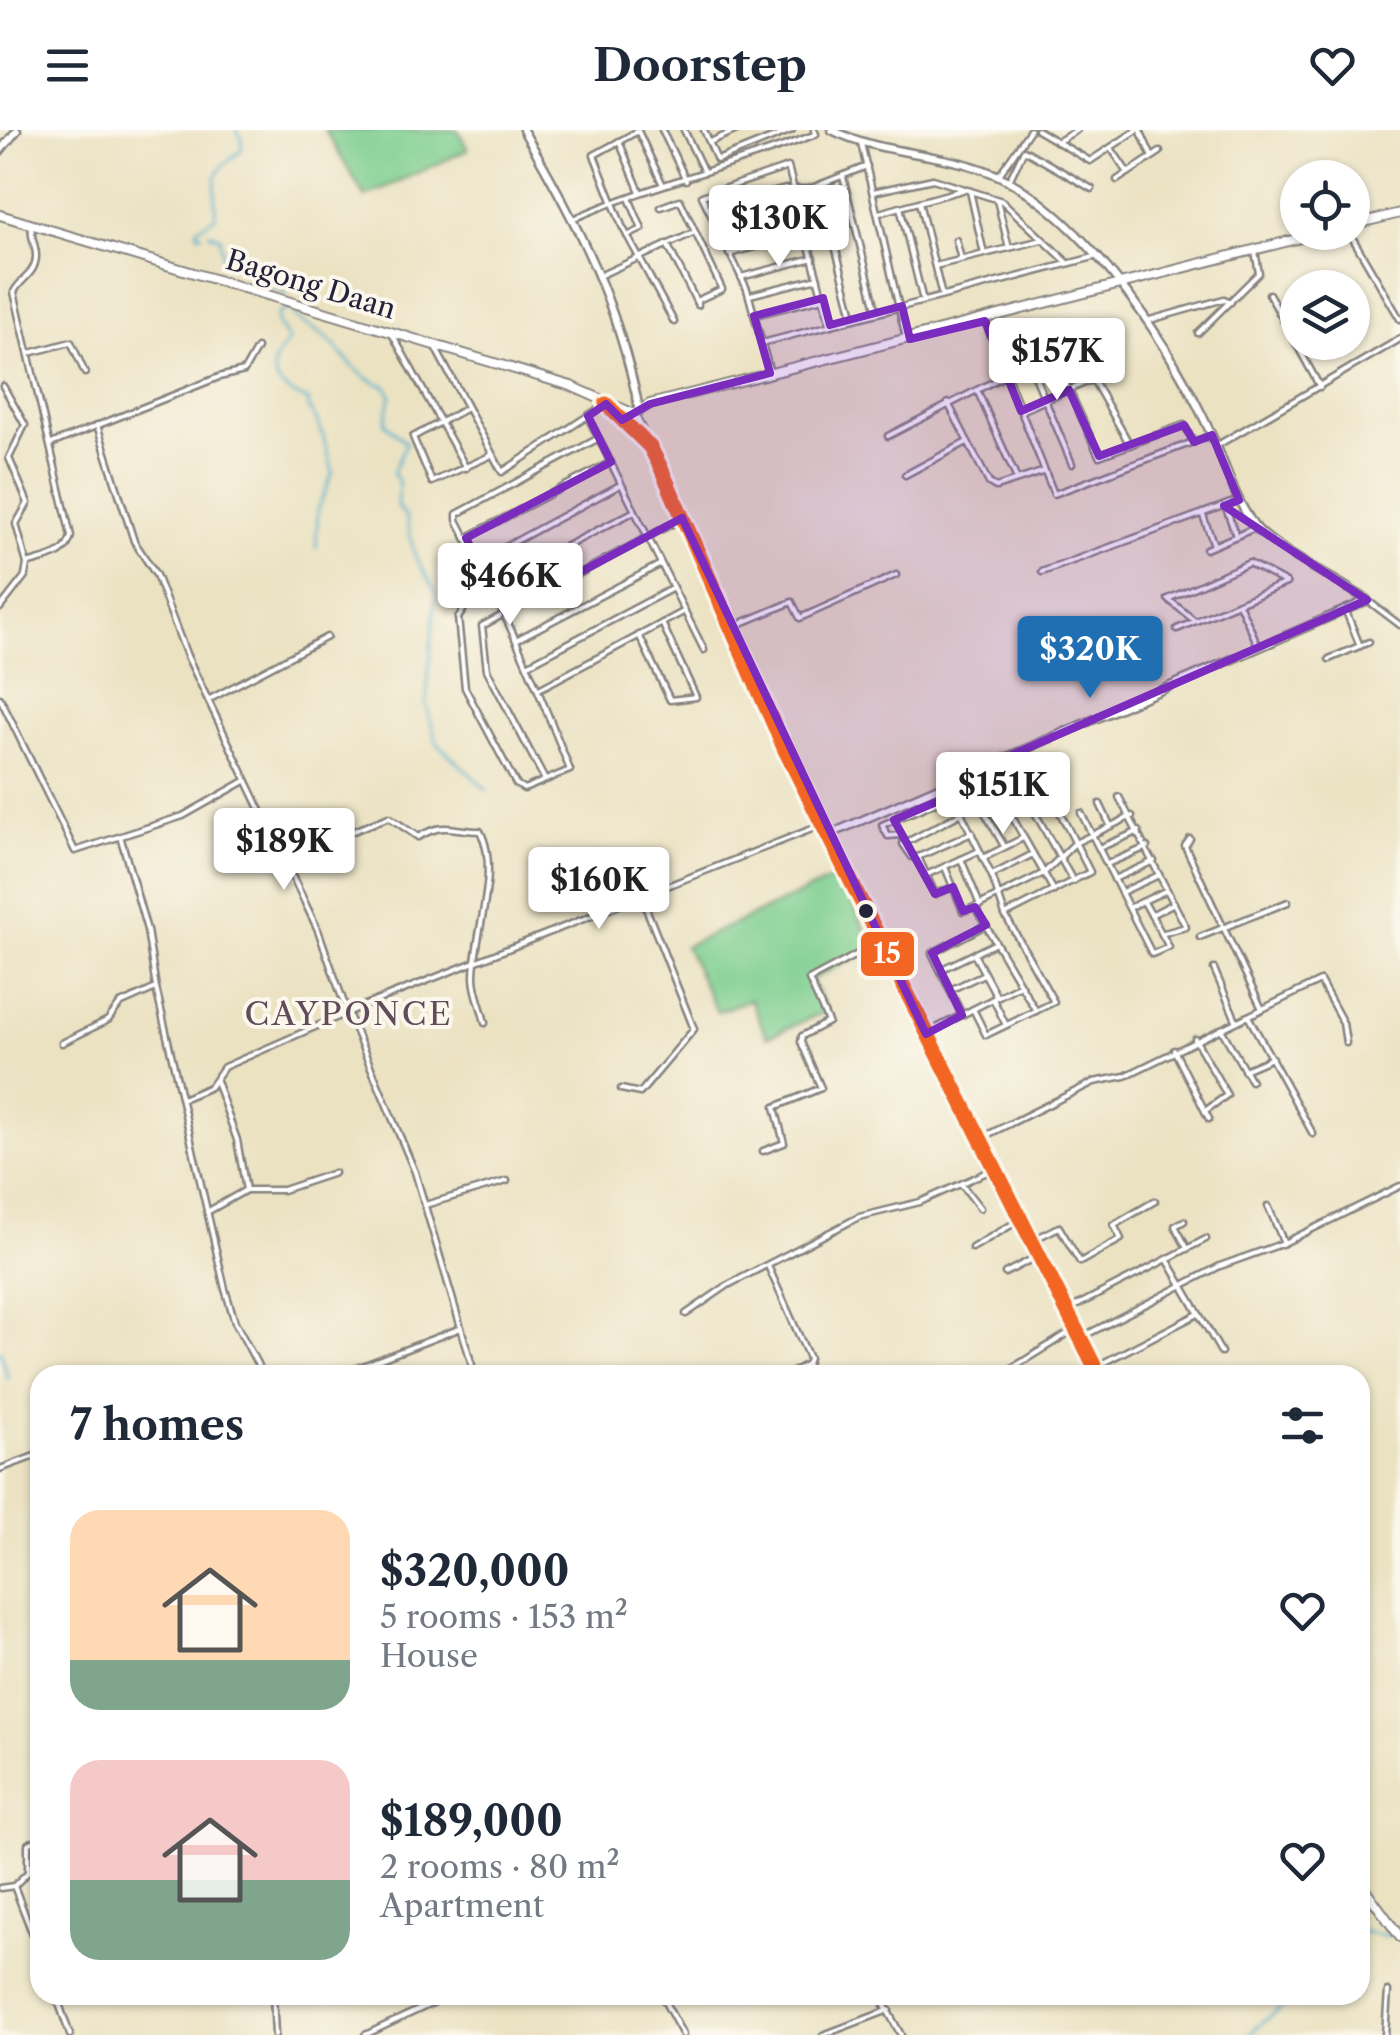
<!DOCTYPE html>
<meta charset="utf-8">
<style>
body{margin:0;font-family:"Libre Caslon Text",serif;background:#f6f6f7;color:#1f2937;height:100vh;display:flex;flex-direction:column;font-size:38px;white-space:nowrap}
*{box-sizing:border-box;margin:0}
p{font-size:32px;color:#747a83}
.icon{flex:none;width:55px;height:55px;fill:none;stroke:currentColor;stroke-width:2;stroke-linecap:round;stroke-linejoin:round}
.map{position:relative;flex:1;overflow:hidden}
.side{position:absolute;left:30px;top:1235px;width:1340px;height:640px;display:flex;flex-direction:column;background:#fff;border-radius:30px;box-shadow:0 2px 8px #0004}
.side>*{flex:none}
.controls{position:absolute;left:1280px;top:30px;display:grid;gap:20px}
.controls a{display:grid;place-items:center;width:90px;height:90px;border-radius:50%;background:#fff;box-shadow:0 2px 8px #0004;font-size:50px}
.price{position:absolute;translate:-50% -85px;padding:0 22px;border-radius:10px;background:#fff;color:#222;font-size:32px;line-height:65px;filter:drop-shadow(0 2px 5px #0008)}
.price::after{content:'';position:absolute;left:50%;top:60px;width:30px;height:22px;margin-left:-15px;background:inherit;clip-path:polygon(0 0,100% 0,50% 100%)}
.price.on{background:#1f6fb2;color:#fff}
ul{padding:0;list-style:none}
li{display:flex;align-items:center;gap:30px;height:250px;padding:0 40px}
li span{display:grid;place-items:center;flex:none;width:280px;height:200px;border-radius:30px;color:#555}
li>.icon{margin-inline-start:auto}
span .icon{width:120px;height:120px;fill:#fffc;stroke-width:1}
li b{font-size:42px}
h2{display:flex;justify-content:space-between;align-items:center;height:120px;padding:0 40px;font-size:42px}
header{display:flex;justify-content:space-between;align-items:center;height:130px;padding:0 40px;background:#fff;font-size:45px;font-weight:700}
.map>svg:first-child{display:block}
.green{fill:#7ccd8e;stroke:#4f7864;stroke-width:2.5}
.lines{fill:none;stroke-linecap:round;stroke-linejoin:round}
.stream{stroke:#4daecc;stroke-width:2.5}
.street-casing{stroke:#86827e;stroke-width:9}
.secondary-casing{stroke:#86827e;stroke-width:11}
.primary-casing{stroke:#86827e;stroke-width:12}
.street{stroke:#fff;stroke-width:4}
.secondary{stroke:#fff;stroke-width:6}
.primary{stroke:#fff;stroke-width:8}
.bus-1-casing{stroke:#fbf7ec;stroke-width:22}
.bus-1{stroke:#f26522;stroke-width:15}
.marked{fill:#7b2cbf;fill-opacity:0.2;stroke:#7b2cbf;stroke-width:8;stroke-linejoin:round}
.bus-dot{fill:#22223b;stroke:#fbf7ec;stroke-width:4}
.labels{text-anchor:middle;dominant-baseline:central;stroke-width:8;stroke-linejoin:round;paint-order:stroke}
.street-label{font-size:28px;fill:#22223b;stroke:#fbf7ec}
.quarter-label{font-size:32px;letter-spacing:2.5px;fill:#614c59;stroke:#fbf7ec}
.line-badge{stroke:#fbf7ec;stroke-width:4}
.badge-label{font-size:28px;text-anchor:middle;font-weight:bold;fill:#fff}
</style>
<header><svg class="icon" aria-label="menu" viewBox="0 0 24 24"><path d="M4 6h16M4 12h16M4 18h16"/></svg>Doorstep<svg class="icon" aria-label="heart" viewBox="0 0 24 24"><path d="M12 20l-8-8c-3-5 5-10 8-4 3-6 11-1 8 4z"/></svg></header>
<div class="map">
<svg width="1400" height="1905" viewBox="0 0 1400 1905">
<rect width="100%" height="100%" fill="#fbf7ec"/>
<filter id="ink" filterUnits="userSpaceOnUse"><feTurbulence type="fractalNoise" baseFrequency=".01" numOctaves="2"/><feDisplacementMap in="SourceGraphic" scale="20" xChannelSelector="R" yChannelSelector="G"/><feConvolveMatrix kernelMatrix="1 2 1 2 8 2 1 2 1" color-interpolation-filters="sRGB"/></filter>
<filter id="wash" filterUnits="userSpaceOnUse"><feTurbulence type="fractalNoise" baseFrequency=".0048" numOctaves="4" result="noise"/><feDisplacementMap in="SourceGraphic" scale="40" xChannelSelector="R" yChannelSelector="G"/><feGaussianBlur stdDeviation="2.25" result="paint"/><feColorMatrix in="noise" values="0 0 0 0 0 0 0 0 0 0 0 0 0 0 0 0 0 1.4 0 .05"/><feComposite in="paint" operator="in"/></filter>
<g filter="url(#wash)">
<rect width="100%" height="100%" fill="#ebe2c2"/>
<g class="green">
<polygon points="325,0 458,0 468,20 365,67"/>
<polygon points="839,746 874,818 811,850 827,881 767,907 750,869 717,882 685,816"/>
</g>
<g class="lines">
<g class="stream">
<polyline points="209,103 220,107 223,129 230,136 251,135 260,152 284,162 286,168"/>
<path d="M 202,104 L 198,104 L 197,98 L 215,87 C 218,46 207,45 241,21 L 242,8 L 236,0"/>
<path d="M 289,175 C 298,196 317,197 331,212 C 349,231 359,249 386,256 L 391,265 L 385,293 L 406,313 L 393,343 L 399,352 L 397,376 L 406,387 L 415,426 L 436,462 L 426,574 L 437,613 L 487,660"/>
<path d="M 290,177 L 278,184 L 277,193 L 288,210 C 285,218 278,222 275,231 C 267,254 293,265 309,271 L 308,278 C 322,292 327,322 333,342 L 318,379 L 316,418"/>
<polyline points="0,1220 8,1249"/>
<polyline points="1360,1805 1361,1801 1388,1806 1392,1801"/>
<polyline points="1248,1905 1296,1865"/>
</g>
</g>
</g>
<g filter="url(#ink)">
<g class="lines">
<g class="street-casing">
<g id="street">
<polyline points="662,0 686,50"/>
<polyline points="684,0 704,42"/>
<polyline points="704,0 716,28"/>
<polyline points="1037,0 1090,31 1137,0"/>
<polyline points="1140,0 1152,27"/>
<polyline points="619,11 640,62"/>
<polyline points="710,12 737,0"/>
<polyline points="1057,12 1077,0"/>
<polyline points="861,13 906,208"/>
<polyline points="1111,18 1128,43"/>
<polyline points="717,30 792,0"/>
<polyline points="999,45 1030,0"/>
<polyline points="843,47 877,183"/>
<polyline points="1117,50 1160,22"/>
<polyline points="1009,51 1024,20 1092,59"/>
<polyline points="662,53 638,1 594,25 622,96 674,192"/>
<polyline points="820,58 854,189"/>
<polyline points="970,61 984,124"/>
<polyline points="873,62 933,49 1002,71 1068,133"/>
<polyline points="997,70 1009,118"/>
<polyline points="919,72 942,166"/>
<polyline points="661,77 680,70 722,159 696,171"/>
<polyline points="900,77 923,171"/>
<polyline points="708,79 786,59 809,59 867,36"/>
<polyline points="879,83 966,59"/>
<path d="M 573,89 C 652,54 735,36 816,4 L 814,0"/>
<polyline points="718,101 801,80"/>
<polyline points="1349,102 1400,189"/>
<polyline points="627,106 642,99 629,68"/>
<polyline points="956,110 961,129"/>
<polyline points="667,114 698,175"/>
<polyline points="729,124 806,103"/>
<polyline points="935,136 1042,110"/>
<polyline points="601,145 695,102"/>
<polyline points="741,147 813,128"/>
<polyline points="1269,164 1320,257"/>
<polyline points="750,165 818,148"/>
<polyline points="755,185 823,168"/>
<polyline points="1150,190 1224,169 1231,172"/>
<polyline points="985,191 1054,364 1212,305"/>
<polyline points="391,202 466,338"/>
<polyline points="1198,203 1259,143 1255,121"/>
<polyline points="1045,207 1099,326 1184,295 1194,312"/>
<polyline points="762,213 1094,127"/>
<polyline points="1021,213 1072,334"/>
<polyline points="436,219 502,342 606,274"/>
<polyline points="997,222 1066,202 1130,315"/>
<polyline points="30,223 71,212 85,243"/>
<polyline points="770,243 747,159 702,66 788,37 830,195"/>
<polyline points="977,260 1016,347"/>
<polyline points="948,273 989,353 996,357 1045,341"/>
<polyline points="467,278 413,307 432,352 492,325"/>
<polyline points="1021,281 1094,249"/>
<polyline points="588,287 704,520"/>
<polyline points="97,295 134,411 156,445 187,526 318,800 345,876 415,1042 472,1235"/>
<polyline points="888,306 1006,245"/>
<path d="M 599,308 L 457,384 L 457,390 C 500,471 537,554 570,640 L 524,659 L 516,654 L 465,558 L 458,488 L 474,464 L 491,455 L 635,381"/>
<polyline points="51,314 219,247 244,241 257,218"/>
<polyline points="1216,316 1400,209"/>
<polyline points="905,345 967,312"/>
<polyline points="1226,378 1236,406"/>
<polyline points="1202,383 1214,415"/>
<polyline points="466,408 611,332"/>
<polyline points="1206,419 1255,398"/>
<polyline points="479,431 620,355"/>
<path d="M 27,434 C 44,428 67,427 71,406 L 14,162 C 20,149 35,145 36,127 C 37,115 29,108 32,94"/>
<polyline points="1042,442 1239,370"/>
<polyline points="1367,470 1400,495"/>
<polyline points="1239,474 1258,515"/>
<polyline points="0,478 25,446 27,434 16,394 28,373 9,328 25,295 3,256"/>
<polyline points="1345,479 1360,516"/>
<polyline points="1195,491 1168,469 1249,433 1286,453"/>
<polyline points="732,497 792,472 800,488 896,445"/>
<polyline points="1177,499 1286,453"/>
<polyline points="639,505 670,570 696,567 662,493"/>
<polyline points="516,510 661,434"/>
<polyline points="1329,529 1369,512"/>
<polyline points="527,535 673,458"/>
<polyline points="539,559 685,481"/>
<polyline points="0,568 75,721 183,686 245,651"/>
<polyline points="208,570 327,507"/>
<polyline points="984,637 1054,761"/>
<polyline points="545,650 487,540 482,496 681,389"/>
<polyline points="972,660 1004,716"/>
<polyline points="999,664 1039,641 1090,742 1005,785"/>
<polyline points="953,666 992,746 1005,785 1054,872 986,905 973,879"/>
<polyline points="1119,667 1186,797 1164,803"/>
<polyline points="1029,672 1073,751"/>
<polyline points="1100,674 1110,695"/>
<polyline points="962,683 903,714 912,727 918,727 972,703"/>
<polyline points="1010,683 1048,659"/>
<polyline points="1081,683 1152,824 1169,817 1144,772"/>
<polyline points="121,709 147,800 156,858 225,1159 235,1192 263,1245"/>
<polyline points="1190,709 1185,716 1262,879"/>
<polyline points="904,710 901,705 888,706 882,695 990,649"/>
<polyline points="1099,718 1139,701"/>
<path d="M 287,727 L 389,687 L 418,707 C 446,691 451,701 480,701 C 501,740 474,803 474,847 C 474,862 482,878 485,893"/>
<polyline points="918,727 935,764 953,757"/>
<polyline points="983,728 1023,708"/>
<polyline points="961,729 980,775"/>
<polyline points="1107,734 1147,717"/>
<polyline points="945,737 963,781 975,777"/>
<polyline points="926,745 979,721"/>
<polyline points="992,745 1033,724"/>
<polyline points="1114,749 1154,731"/>
<polyline points="1122,762 1159,745"/>
<polyline points="1131,777 1167,760"/>
<polyline points="1151,785 1174,773"/>
<polyline points="1200,807 1288,772"/>
<polyline points="974,824 997,867"/>
<polyline points="942,839 996,813"/>
<polyline points="1214,839 1236,890"/>
<polyline points="950,860 984,844"/>
<polyline points="993,869 1006,895"/>
<polyline points="1036,881 975,777 1044,743 1075,713 1132,686"/>
<polyline points="962,885 932,823 986,795"/>
<polyline points="1248,886 1313,1004"/>
<polyline points="1221,899 1251,951"/>
<polyline points="927,903 1020,855"/>
<polyline points="1195,909 1227,965 1205,981"/>
<polyline points="62,913 108,890 120,874 156,858"/>
<polyline points="1174,920 1209,989"/>
<polyline points="1244,940 1272,928"/>
<polyline points="216,951 237,1010 246,1060 283,1060 334,1043"/>
<polyline points="621,959 640,963 694,899 642,768"/>
<polyline points="182,969 210,957 224,937 363,876 822,695"/>
<polyline points="979,1009 1094,952 1125,946 1320,851 1343,893 1346,913"/>
<polyline points="763,1021 784,1013 775,977 821,958 801,912 802,906 828,892 809,850 880,812"/>
<polyline points="962,1055 980,1078"/>
<polyline points="425,1075 507,1051"/>
<polyline points="1268,1076 1284,1113"/>
<polyline points="207,1082 246,1060"/>
<polyline points="1184,1091 1175,1096 1187,1118"/>
<polyline points="1033,1110 1059,1097 1080,1132 1121,1109 1114,1095 1155,1071"/>
<polyline points="972,1118 1018,1091"/>
<polyline points="1167,1129 1221,1222"/>
<polyline points="768,1136 809,1228 807,1234 787,1245"/>
<polyline points="1005,1143 1036,1127"/>
<polyline points="1068,1180 1206,1109"/>
<polyline points="686,1184 728,1155 859,1087 920,1072 994,1039"/>
<polyline points="1080,1208 1220,1136 1284,1113 1400,1056"/>
<polyline points="1095,1237 1196,1185"/>
<polyline points="339,1245 461,1198"/>
<polyline points="1001,1245 1075,1199"/>
<polyline points="0,1339 40,1324"/>
<polyline points="14,1756 28,1742 28,1714 40,1709"/>
<polyline points="0,1758 14,1756 40,1823"/>
<polyline points="56,1865 70,1905"/>
<polyline points="273,1865 275,1905"/>
<polyline points="661,1865 683,1905"/>
<polyline points="879,1865 901,1905"/>
<polyline points="882,1870 897,1865"/>
<polyline points="365,1905 450,1865"/>
<polyline points="823,1905 889,1880"/>
<polyline points="1385,1905 1388,1861"/>
</g>
</g>
<g class="secondary-casing">
<g id="secondary">
<path d="M 523,0 C 577,92 618,173 639,279"/>
<path d="M 832,0 C 890,29 963,20 1019,57 C 1101,110 1172,218 1212,306 C 1226,335 1234,369 1254,395 C 1270,417 1340,451 1367,470"/>
<polyline points="0,21 17,0"/>
<polyline points="828,705 1366,471"/>
</g>
</g>
<g class="primary-casing">
<g id="primary">
<polyline points="0,85 571,256 632,283 648,313"/>
<polyline points="1352,95 1400,83"/>
<polyline points="606,274 650,317 660,336 785,620 1099,1245"/>
<polyline points="624,290 650,274 1324,102"/>
<polyline points="1360,1752 1400,1807"/>
</g>
</g>
<use href="#street" class="street"/>
<use href="#secondary" class="secondary"/>
<use href="#primary" class="primary"/>
<g class="bus-1-casing">
<polyline id="bus-1" points="606,274 650,317 660,336 785,620 1099,1245"/>
</g>
<use href="#bus-1" class="bus-1"/>
</g>
</g>
<path class="marked" d="M 823,168 L 830,195 L 902,176 L 910,209 L 985,191 L 1021,281 L 1069,260 L 1099,326 L 1184,295 L 1194,312 L 1212,305 L 1239,370 L 1224,376 L 1367,470 L 984,637 L 990,649 L 894,690 L 935,764 L 953,757 L 963,781 L 975,777 L 986,795 L 932,823 L 962,885 L 926,904 L 682,388 L 505,482 L 466,408 L 611,332 L 588,286 L 606,274 L 622,290 L 650,274 L 770,243 L 754,186 Z"/>
<circle class="bus-dot" cx="866" cy="781" r="9"/>
<g class="labels">
<g class="street-label">
<text transform="translate(311 154) rotate(17)">Bagong Daan</text>
</g>
<g class="quarter-label">
<text x="349" y="883">CAYPONCE</text>
</g>
</g>
<rect class="line-badge" x="859" y="800" width="57" height="48" rx="10" fill="#f26522"/>
<g class="badge-label">
<text x="887" y="833">15</text>
</g>
</svg>
<div class="controls">
<a><svg class="icon" aria-label="locate" viewBox="0 0 24 24"><circle cx="12" cy="12" r="6"/><path d="M12 2v4M12 18v4M2 12h4M18 12h4"/></svg></a>
<a><svg class="icon" aria-label="layers" viewBox="0 0 24 24"><path d="M12 4l9 5-9 5-9-5zM3 14l9 5 9-5"/></svg></a>
</div>
<b class="price" style="left:779px;top:140px">$130K</b>
<b class="price" style="left:1057px;top:273px">$157K</b>
<b class="price" style="left:510px;top:498px">$466K</b>
<b class="price on" style="left:1090px;top:571px">$320K</b>
<b class="price" style="left:1003px;top:707px">$151K</b>
<b class="price" style="left:284px;top:763px">$189K</b>
<b class="price" style="left:599px;top:802px">$160K</b>
<section class="side">
<h2>7 homes<svg class="icon" aria-label="filters" viewBox="0 0 24 24"><path d="M4 7h16M4 17h16"/><circle cx="9" cy="7" r="2"/><circle cx="15" cy="17" r="2"/></svg></h2>
<ul>
<li><span style="background:linear-gradient(#ffd9b3 75%,#7fa58c 0)"><svg class="icon" aria-label="home" viewBox="0 0 24 24"><path d="M3 11l9-7 9 7M6 9v11h12V9"/></svg></span><div><b>$320,000</b><p>5 rooms · 153 m²</p><p>House</p></div><svg class="icon" aria-label="heart" viewBox="0 0 24 24"><path d="M12 20l-8-8c-3-5 5-10 8-4 3-6 11-1 8 4z"/></svg></li>
<li><span style="background:linear-gradient(#f6c9c9 60%,#7fa58c 0)"><svg class="icon" aria-label="home" viewBox="0 0 24 24"><path d="M3 11l9-7 9 7M6 9v11h12V9"/></svg></span><div><b>$189,000</b><p>2 rooms · 80 m²</p><p>Apartment</p></div><svg class="icon" aria-label="heart" viewBox="0 0 24 24"><path d="M12 20l-8-8c-3-5 5-10 8-4 3-6 11-1 8 4z"/></svg></li>
</ul>
</section>
</div>
